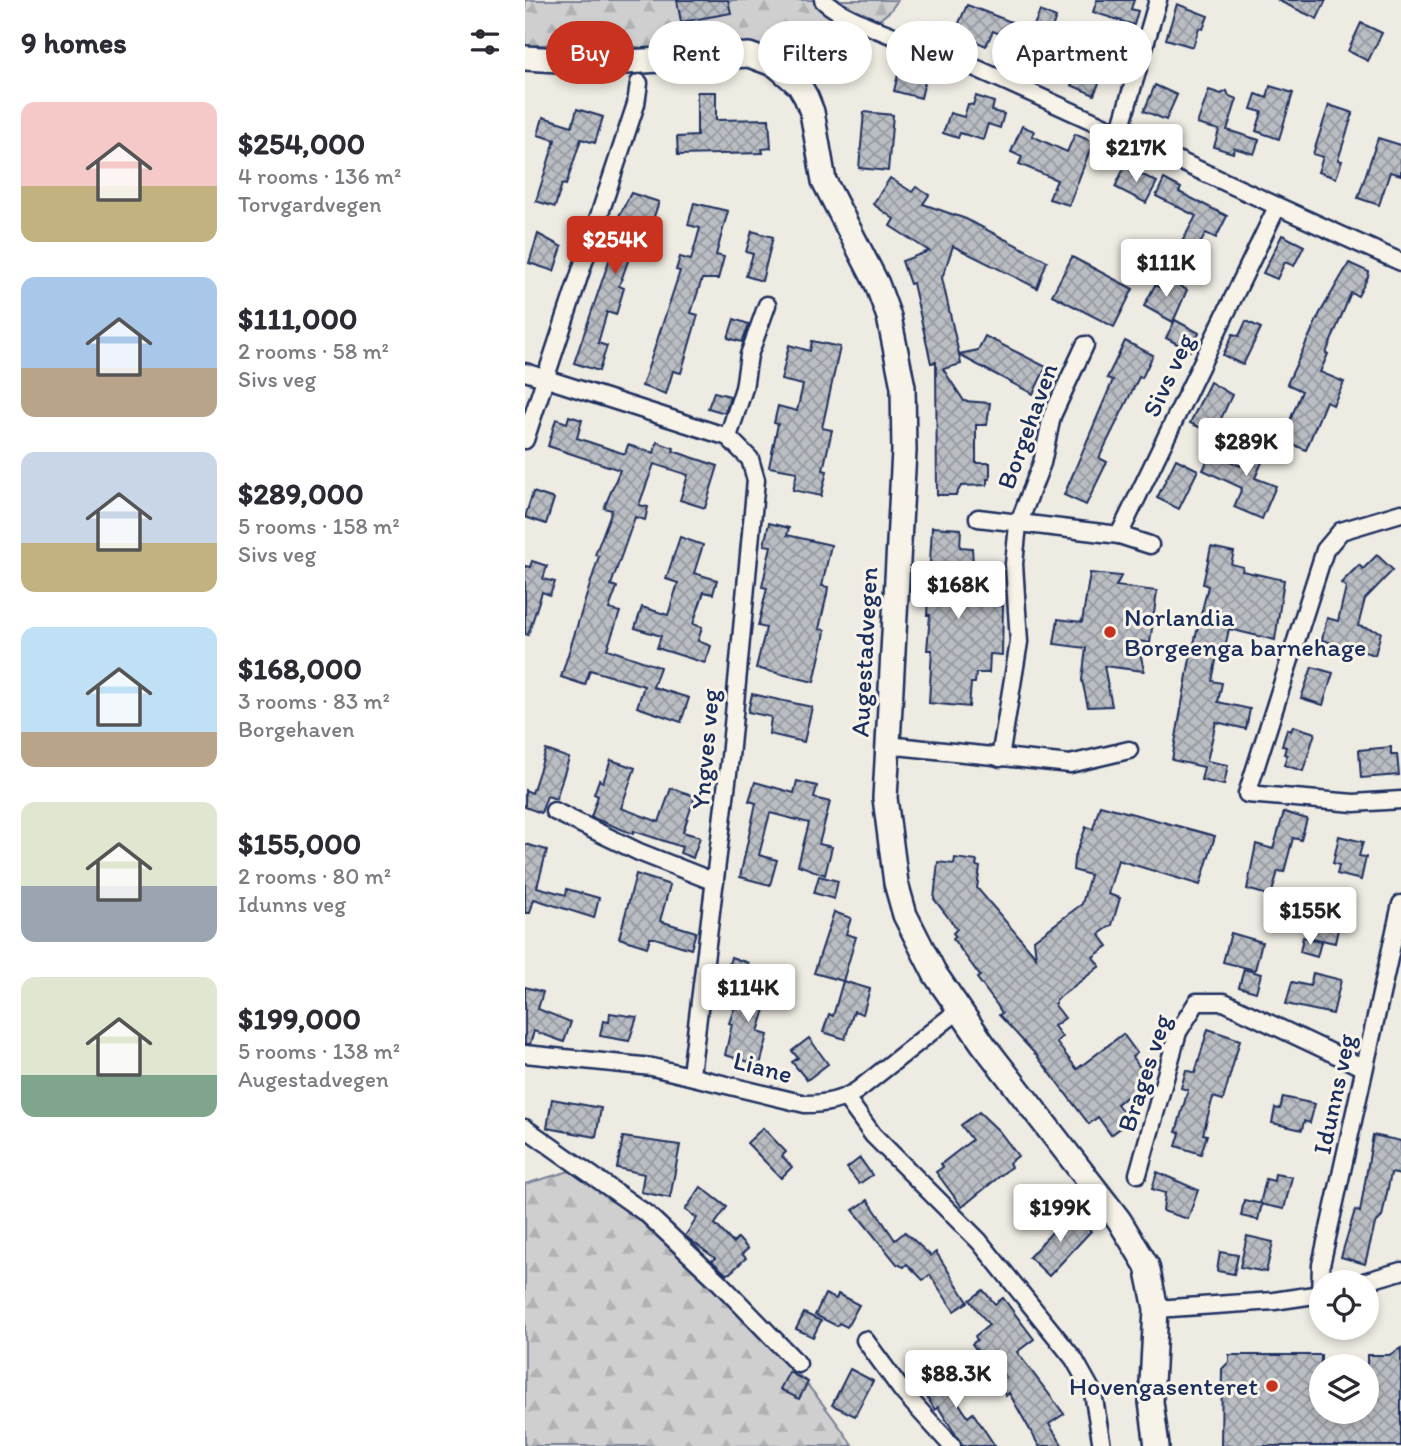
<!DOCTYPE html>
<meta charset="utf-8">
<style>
body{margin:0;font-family:Itim,sans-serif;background:#f2f2f3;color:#2b2b33;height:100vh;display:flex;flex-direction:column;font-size:26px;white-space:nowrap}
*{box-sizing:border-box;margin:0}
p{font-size:23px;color:#7c7c81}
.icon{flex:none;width:38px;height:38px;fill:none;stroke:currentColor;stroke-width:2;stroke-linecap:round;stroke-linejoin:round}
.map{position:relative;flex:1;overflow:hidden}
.drawer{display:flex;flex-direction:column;background:#fff;width:525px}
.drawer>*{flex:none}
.hud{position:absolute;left:21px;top:21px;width:665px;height:63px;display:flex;gap:14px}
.controls{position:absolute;left:784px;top:1270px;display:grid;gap:14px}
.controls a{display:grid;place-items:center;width:70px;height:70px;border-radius:50%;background:#fff;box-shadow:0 4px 10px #0003;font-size:35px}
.price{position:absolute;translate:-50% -60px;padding:0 16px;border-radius:7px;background:#fff;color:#222;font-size:23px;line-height:46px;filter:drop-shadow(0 2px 4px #0008)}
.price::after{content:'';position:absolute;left:50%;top:42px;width:21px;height:16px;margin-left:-10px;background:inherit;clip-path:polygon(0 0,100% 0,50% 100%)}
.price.selected{background:#c8321e;color:#fff}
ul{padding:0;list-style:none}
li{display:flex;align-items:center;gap:21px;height:175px;padding:0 21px}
li span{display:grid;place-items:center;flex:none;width:196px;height:140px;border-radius:14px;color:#555}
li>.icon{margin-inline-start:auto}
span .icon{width:84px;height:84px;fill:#fffc;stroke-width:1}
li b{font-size:30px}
h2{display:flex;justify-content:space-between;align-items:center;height:84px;padding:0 21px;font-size:30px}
.pill{padding:0 24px;border-radius:32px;background:#fff;box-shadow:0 4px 10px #0003;font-size:24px;line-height:63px}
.pill.selected{background:#c8321e;color:#fff}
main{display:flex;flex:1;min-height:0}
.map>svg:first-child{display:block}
.forest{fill:url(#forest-firs);stroke:#757f96;stroke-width:2}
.building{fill:url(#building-cross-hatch);stroke:#1b2f5e;stroke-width:2}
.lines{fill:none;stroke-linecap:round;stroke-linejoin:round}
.minor-casing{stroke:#1b2f5e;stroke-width:21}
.secondary-casing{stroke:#1b2f5e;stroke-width:28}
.minor{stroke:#f7f3e8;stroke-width:16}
.secondary{stroke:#f7f3e8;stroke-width:23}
.poi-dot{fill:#c8321e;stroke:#f7f3e8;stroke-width:2.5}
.labels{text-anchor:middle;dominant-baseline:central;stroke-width:6;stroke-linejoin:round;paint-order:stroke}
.street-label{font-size:26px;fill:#1b2f5e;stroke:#f7f3e8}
.poi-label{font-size:26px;fill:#1b2f5e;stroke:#f7f3e8;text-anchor:start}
</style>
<main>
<section class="drawer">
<h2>9 homes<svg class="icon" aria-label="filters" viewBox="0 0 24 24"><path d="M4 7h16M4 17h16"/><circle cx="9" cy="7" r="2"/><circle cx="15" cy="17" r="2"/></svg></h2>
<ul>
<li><span style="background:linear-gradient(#f6c9c9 60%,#c2b280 0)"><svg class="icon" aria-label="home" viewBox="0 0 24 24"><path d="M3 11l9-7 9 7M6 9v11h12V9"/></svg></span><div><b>$254,000</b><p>4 rooms · 136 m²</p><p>Torvgardvegen</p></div></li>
<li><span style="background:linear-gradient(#a9c7e8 65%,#b9a48a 0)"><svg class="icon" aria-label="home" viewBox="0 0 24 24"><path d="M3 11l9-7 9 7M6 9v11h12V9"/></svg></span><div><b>$111,000</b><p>2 rooms · 58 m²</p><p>Sivs veg</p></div></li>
<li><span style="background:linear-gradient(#c9d6e8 65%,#c2b280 0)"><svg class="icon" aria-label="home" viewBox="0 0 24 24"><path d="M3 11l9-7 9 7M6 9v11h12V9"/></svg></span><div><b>$289,000</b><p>5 rooms · 158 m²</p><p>Sivs veg</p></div></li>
<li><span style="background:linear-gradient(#bfe0f5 75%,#b9a48a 0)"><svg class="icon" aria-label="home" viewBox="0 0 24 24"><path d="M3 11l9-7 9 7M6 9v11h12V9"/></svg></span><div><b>$168,000</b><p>3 rooms · 83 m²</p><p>Borgehaven</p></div></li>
<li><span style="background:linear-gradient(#dfe7d0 60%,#9aa5b1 0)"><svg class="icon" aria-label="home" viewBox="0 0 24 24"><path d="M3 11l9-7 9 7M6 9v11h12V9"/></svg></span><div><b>$155,000</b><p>2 rooms · 80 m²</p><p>Idunns veg</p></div></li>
<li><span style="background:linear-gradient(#dfe7d0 70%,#7fa58c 0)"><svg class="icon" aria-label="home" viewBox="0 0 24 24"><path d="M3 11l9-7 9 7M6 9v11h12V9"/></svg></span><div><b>$199,000</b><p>5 rooms · 138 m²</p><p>Augestadvegen</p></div></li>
</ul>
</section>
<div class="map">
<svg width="876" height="1446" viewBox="0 0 876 1446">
<defs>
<pattern id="forest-firs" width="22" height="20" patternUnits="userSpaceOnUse" patternTransform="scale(1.75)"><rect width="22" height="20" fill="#cfcfcf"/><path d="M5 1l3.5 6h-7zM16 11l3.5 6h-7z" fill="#b1b2b4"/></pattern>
<pattern id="building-cross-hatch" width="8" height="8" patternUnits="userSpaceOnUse" patternTransform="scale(1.75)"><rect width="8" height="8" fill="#babdc2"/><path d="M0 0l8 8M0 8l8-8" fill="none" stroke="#969aa1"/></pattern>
</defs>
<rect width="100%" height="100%" fill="#eeebe2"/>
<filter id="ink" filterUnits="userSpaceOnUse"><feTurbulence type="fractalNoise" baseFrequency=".0143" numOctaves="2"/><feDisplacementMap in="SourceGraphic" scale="14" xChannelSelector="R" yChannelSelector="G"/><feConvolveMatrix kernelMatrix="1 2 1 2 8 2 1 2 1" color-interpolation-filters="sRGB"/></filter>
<g filter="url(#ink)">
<g class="forest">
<polygon points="0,0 373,0 365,11 299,65 162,57 81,41 0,46"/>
<path d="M 55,1168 C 154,1251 256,1338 328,1446 L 0,1446 L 0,1184 Z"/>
</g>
<g class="building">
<polygon points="152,0 203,0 206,13 156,22"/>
<polygon points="572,0 609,0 606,9 613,11 609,25 568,12"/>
<polygon points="752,0 801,0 792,19"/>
<polygon points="652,4 683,16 678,29 674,28 668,47 641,39"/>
<polygon points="442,5 507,30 515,11 531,18 519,46 555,63 561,50 573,55 567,70 578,74 569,95 546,85 549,78 516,63 513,70 490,61 497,44 468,31 461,46 430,32"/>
<polygon points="836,23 857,33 843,61 823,51"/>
<polygon points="375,66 402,73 396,98 369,91"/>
<polygon points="630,85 652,95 641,120 619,111"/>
<polygon points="745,86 768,93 754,139 731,131 737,112 726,109 731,94 742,98"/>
<polygon points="684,90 696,94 702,91 704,96 712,99 702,130 734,140 729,154 709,148 708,153 689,147 694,130 672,124"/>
<polygon points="172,92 191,92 191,120 244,119 246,148 237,149 238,153 153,155 152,137 172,136"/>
<polygon points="451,96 469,102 467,111 479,114 475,128 463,124 458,140 435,133 433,138 418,133 425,113 439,117 443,104 448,105"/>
<polygon points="804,105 828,113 813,160 817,161 811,178 793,172 798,157 788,154"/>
<polygon points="52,109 78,117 70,143 56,139 41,185 37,184 30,207 11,201 30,140 13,135 18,117 47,126"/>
<polygon points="339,112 368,115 363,171 334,168"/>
<polygon points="497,126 509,131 507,136 542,152 550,134 568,142 544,205 524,199 532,180 494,164 497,157 486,152"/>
<polygon points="853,138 876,145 876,175 865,172 854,205 833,198"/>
<polygon points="600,166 632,182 621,203 590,187"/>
<polygon points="365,178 387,192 391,187 404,195 398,204 441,219 522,261 512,288 428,246 417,278 434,354 453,350 460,336 521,367 508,394 434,355 436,364 418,369 439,401 465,403 462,425 451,425 451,463 465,463 465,479 462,479 462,485 436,486 431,495 412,495 411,362 406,363 388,283 385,284 377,261 404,251 365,226 369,219 348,204"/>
<polygon points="639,179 656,188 654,192 702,216 691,238 681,233 669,255 654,247 671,216 631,196"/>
<polygon points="106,193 134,202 123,234 114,231 94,286 99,288 91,315 82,312 73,343 82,346 74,371 49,363 87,252 94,216"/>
<polygon points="169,203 203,211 191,255 199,257 193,279 177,279 166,313 173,315 161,356 156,373 148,371 141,394 117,386 155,271 151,270 155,257 166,260 175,228 163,225"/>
<polygon points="227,231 248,237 237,281 221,276 228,254 221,252"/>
<polygon points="13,234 37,247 29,271 4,263"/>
<polygon points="757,235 779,246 769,266 760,262 752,279 738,273"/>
<polygon points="547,257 608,289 589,327 527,295"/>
<polygon points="824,263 844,272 843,277 833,296 826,293 801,353 803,354 795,372 819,382 808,405 801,401 781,450 757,440 777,391 762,384 795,313"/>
<polygon points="638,277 662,290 648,322 619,306 630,285 634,287"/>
<polygon points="209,319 224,324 217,342 203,338"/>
<polygon points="650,320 674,333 665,351 641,338"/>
<polygon points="721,321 736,328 718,365 698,355 708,334 714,336"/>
<polygon points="287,341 315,347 297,428 307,430 298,470 302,471 296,496 268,490 272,472 244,467 253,424 249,423 253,406 272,411 278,385 256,380 264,345 285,351"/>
<polygon points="600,341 628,355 617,378 614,377 574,458 582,462 561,505 539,495 588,380 582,378"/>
<polygon points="685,382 707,395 689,434 665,423"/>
<polygon points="189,392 205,396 200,413 183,408"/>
<polygon points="44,416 57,420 52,438 100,454 103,445 129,453 132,442 149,448 148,451 193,466 180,508 155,500 163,475 129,464 114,505 123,507 120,520 110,517 86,585 92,587 84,609 95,612 82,649 135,667 128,687 164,698 156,722 112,707 119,686 65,670 60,685 36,677 74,556 70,555 87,510 79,508 95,470 23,446 31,419 42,423"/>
<polygon points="728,437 745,444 730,478 751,486 737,519 709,507 717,488 678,470 686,452 715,466"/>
<polygon points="651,459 673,470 654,509 632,498"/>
<polygon points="8,492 29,499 21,524 0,517"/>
<polygon points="244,523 264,528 262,535 306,545 297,586 303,587 302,594 294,629 300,630 299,637 289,682 231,668 241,628 233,626 242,588 237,587 246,546 239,545"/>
<polygon points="407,527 436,529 435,547 447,548 449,582 461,585 460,604 478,606 477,655 465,654 464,673 451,673 450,683 446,683 444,707 404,703 407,650 402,650 405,615 402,615"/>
<polygon points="155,537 178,545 169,573 192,580 188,594 179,592 168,624 177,627 173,641 186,646 180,663 132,648 136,636 110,628 117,607 143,615 153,583 141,579"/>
<polygon points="686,547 709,552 706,564 718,567 717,571 759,580 750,640 704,629 700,647 694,646 687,681 697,683 693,702 725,709 721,729 691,722 682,761 703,765 699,785 676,780 679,767 647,760 664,664 683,586 678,584"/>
<polygon points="852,555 868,570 840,599 833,626 856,632 850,655 797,640 802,618 813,621 821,587 816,583 834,565 838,569"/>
<polygon points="7,561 22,566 18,579 30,582 25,595 17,592 3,635 0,634 0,566 5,567"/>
<polygon points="565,573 596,576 591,586 632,591 625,643 613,641 619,671 579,666 587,706 563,707 557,680 561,648 529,644 533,619 557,622"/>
<polygon points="787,667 808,673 798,705 776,698"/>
<polygon points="227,694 287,707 279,742 244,734 246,717 223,712"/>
<polygon points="768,726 790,733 778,771 759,765 762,755 759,754 761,747 757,746 762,729 766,731"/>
<polygon points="866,747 866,754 872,754 874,775 836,778 834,750"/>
<polygon points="21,750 44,758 31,799 22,796 16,813 0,807 0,790 7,793"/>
<polygon points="86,760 110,768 96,808 134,822 146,788 170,796 158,832 175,837 168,858 155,853 157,847 109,831 108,834 66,817 73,796 69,794 74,780 78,782"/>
<polygon points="272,781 292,786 289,798 305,802 294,844 307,847 300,875 273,865 284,823 245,813 234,855 252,860 245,885 215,877 231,803 224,801 230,782 269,793"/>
<polygon points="575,805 690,836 675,885 593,860 583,894 595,898 587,925 574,934 583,946 568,957 575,966 531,1000 530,1005 540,1018 529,1026 537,1037 531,1042 552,1069 598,1034 612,1053 607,1057 620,1074 613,1079 617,1085 592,1104 605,1121 586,1135 573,1117 564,1124 512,1056 474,1015 477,1013 472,1005 452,978 455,976 428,939 431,937 428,933 432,929 409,899 413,862 429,864 430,858 452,861 451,866 455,867 452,888 511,957 509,940 557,904 565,875 548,870 549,859 561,827 568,829"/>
<polygon points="759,812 782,819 776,840 768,838 759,872 753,871 746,896 722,889 731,844 748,849"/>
<polygon points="814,836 838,842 834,856 841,857 836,880 812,874 814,865 808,863"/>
<polygon points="0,844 22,850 12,887 41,895 42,889 74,898 69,918 9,899 5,913 0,913"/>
<polygon points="111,874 145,885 135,921 171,932 166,949 130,938 125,938 122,947 94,938"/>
<polygon points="294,876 313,881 309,899 289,893"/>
<polygon points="797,907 817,911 810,943 783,937 787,923 793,924"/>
<polygon points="309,912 326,918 321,934 331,937 318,981 289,973"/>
<polygon points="706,933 737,942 730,970 698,962"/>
<polygon points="778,937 796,942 792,957 775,952"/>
<polygon points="206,957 223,963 218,981 201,976"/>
<polygon points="719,969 736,974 731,992 714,987"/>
<polygon points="788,973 816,980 808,1014 761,1004 767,982 785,986"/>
<polygon points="220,978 246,990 233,1032 243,1035 235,1065 200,1055 207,1024 204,1023"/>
<polygon points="318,981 345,989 338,1014 329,1011 320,1039 298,1032 304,1014 308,1016"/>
<polygon points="0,987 18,992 13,1009 46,1022 39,1042 9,1031 5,1044 0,1044"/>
<polygon points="85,1013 112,1017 104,1041 75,1036 78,1021 84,1022"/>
<polygon points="683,1029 715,1040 698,1100 688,1097 678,1134 682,1135 676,1154 651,1146 655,1133 651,1132 663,1090 656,1088 661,1070 670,1073"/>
<polygon points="284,1038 303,1064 282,1080 267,1062 273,1058 267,1051"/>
<polygon points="758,1097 790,1104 785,1123 779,1121 777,1130 747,1123 750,1108 755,1109"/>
<polygon points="27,1099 76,1108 71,1137 22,1128"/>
<polygon points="454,1112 474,1131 493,1156 484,1163 486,1167 437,1207 411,1172 418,1167 416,1164 447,1140 436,1125"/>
<polygon points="238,1128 261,1152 257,1156 267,1167 256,1178 222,1143"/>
<polygon points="848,1135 876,1141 876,1175 866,1173 857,1217 850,1224 840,1264 816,1257 830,1210 835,1212"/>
<polygon points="98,1137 155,1145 145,1198 116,1192 119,1174 92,1168"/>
<polygon points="335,1158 347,1175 334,1184 322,1168"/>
<polygon points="632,1172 673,1190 663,1219 638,1211 640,1193 627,1189"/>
<polygon points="750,1174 767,1177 759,1209 735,1204 741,1179 749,1181"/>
<polygon points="176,1187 202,1207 190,1224 208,1243 213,1238 223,1249 217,1254 221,1258 205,1273 201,1274 187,1261 190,1258 160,1236 172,1218 160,1210"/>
<polygon points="343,1200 370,1240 380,1232 406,1256 411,1252 443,1302 429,1311 405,1275 398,1280 382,1264 379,1267 372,1264 328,1210"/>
<polygon points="719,1200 737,1204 733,1220 716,1216"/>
<polygon points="545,1213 566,1231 524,1276 504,1257"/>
<polygon points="722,1236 748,1242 741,1272 715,1267"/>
<polygon points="695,1252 713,1255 709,1274 692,1271"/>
<polygon points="458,1290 470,1304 478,1298 509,1339 492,1352 539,1414 524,1424 538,1446 514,1446 484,1393 481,1396 472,1383 481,1377 462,1353 457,1357 447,1344 452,1340 450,1336 464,1325 445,1300"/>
<polygon points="300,1294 311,1299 313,1294 334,1305 322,1327 314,1323 312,1326 290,1315"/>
<polygon points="279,1313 296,1321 288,1337 271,1329"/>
<polygon points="876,1348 876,1446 696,1446 697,1369 704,1362 704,1355 796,1355 796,1412 842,1412 842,1355 864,1355"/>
<polygon points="425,1365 433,1378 427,1382 432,1390 427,1393 443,1417 448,1413 470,1446 438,1446 413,1407 410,1410 402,1397 406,1395 400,1382"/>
<polygon points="325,1369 348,1381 330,1416 307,1405"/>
<polygon points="264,1372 283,1382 274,1399 255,1389"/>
</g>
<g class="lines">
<g class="minor-casing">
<g id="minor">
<path d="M 298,0 C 321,23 403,47 437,62 C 584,127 729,197 876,262"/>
<polyline points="594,133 633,0"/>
<polyline points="0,372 203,437 225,459 231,480 205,757 166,1074"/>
<polyline points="203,437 219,388 224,355 242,305"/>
<polyline points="0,440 111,104 114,83"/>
<polyline points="876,513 816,531 800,550 722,794 829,803 876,800"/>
<polyline points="453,518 594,535 625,545"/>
<polyline points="594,535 752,207"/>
<polyline points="362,745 545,764 604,750"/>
<polyline points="475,758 494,642 489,564 493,525 517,463 527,416 560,345"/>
<polyline points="29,811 114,852 190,882"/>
<path d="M 0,1054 L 127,1067 L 280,1104 C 300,1104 316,1101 333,1090 L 434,1010"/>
<polyline points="321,1098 348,1135 454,1241 549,1359 568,1393 577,1446"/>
<polyline points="0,1128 123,1215 193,1281 273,1364"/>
<polyline points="613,1174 653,1032 672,1002 699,1002 839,1068"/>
<polyline points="835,1283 876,1271"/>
<polyline points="795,1295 796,1265 876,904"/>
<polyline points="631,1309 749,1301 796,1294"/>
<polyline points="340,1340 378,1392 427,1446"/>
</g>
</g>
<g class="secondary-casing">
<polyline id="secondary" points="0,58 83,63 224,55 251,65 274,85 281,97 287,112 299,181 352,284 364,317 378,387 379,451 360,798 371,883 380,915 410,974 458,1044 594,1220 622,1266 631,1309 626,1402 632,1446"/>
</g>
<use href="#minor" class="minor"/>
<use href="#secondary" class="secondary"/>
</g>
</g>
<g class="poi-dot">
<circle cx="585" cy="632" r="7"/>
<circle cx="747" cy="1386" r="7"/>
</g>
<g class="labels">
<g class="street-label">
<text transform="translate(643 375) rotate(-65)">Sivs veg</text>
<text transform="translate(502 426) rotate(-70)">Borgehaven</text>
<text transform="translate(339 652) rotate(-87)">Augestadvegen</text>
<text transform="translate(180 749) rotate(-85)">Yngves veg</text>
<text transform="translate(238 1067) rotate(15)">Liane</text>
<text transform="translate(619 1073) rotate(-72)">Brages veg</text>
<text transform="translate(809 1094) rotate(-78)">Idunns veg</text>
</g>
<g class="poi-label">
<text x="599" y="617">Norlandia<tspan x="599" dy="30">Borgeenga barnehage</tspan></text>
<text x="733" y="1386" text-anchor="end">Hovengasenteret</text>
</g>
</g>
</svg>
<div class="controls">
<a><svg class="icon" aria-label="locate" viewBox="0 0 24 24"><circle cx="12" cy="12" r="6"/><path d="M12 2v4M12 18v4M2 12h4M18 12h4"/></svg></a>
<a><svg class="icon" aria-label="layers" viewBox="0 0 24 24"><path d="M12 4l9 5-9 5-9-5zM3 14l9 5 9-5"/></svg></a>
</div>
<b class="price" style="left:611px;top:184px">$217K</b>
<b class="price selected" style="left:90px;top:276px">$254K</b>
<b class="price" style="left:641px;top:299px">$111K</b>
<b class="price" style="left:721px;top:478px">$289K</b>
<b class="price" style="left:433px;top:621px">$168K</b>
<b class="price" style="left:785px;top:947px">$155K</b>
<b class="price" style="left:223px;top:1024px">$114K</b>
<b class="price" style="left:535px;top:1244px">$199K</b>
<b class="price" style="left:431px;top:1410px">$88.3K</b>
<div class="hud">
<a class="pill selected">Buy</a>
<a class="pill">Rent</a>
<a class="pill">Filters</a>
<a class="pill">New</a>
<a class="pill">Apartment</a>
</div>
</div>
</main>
